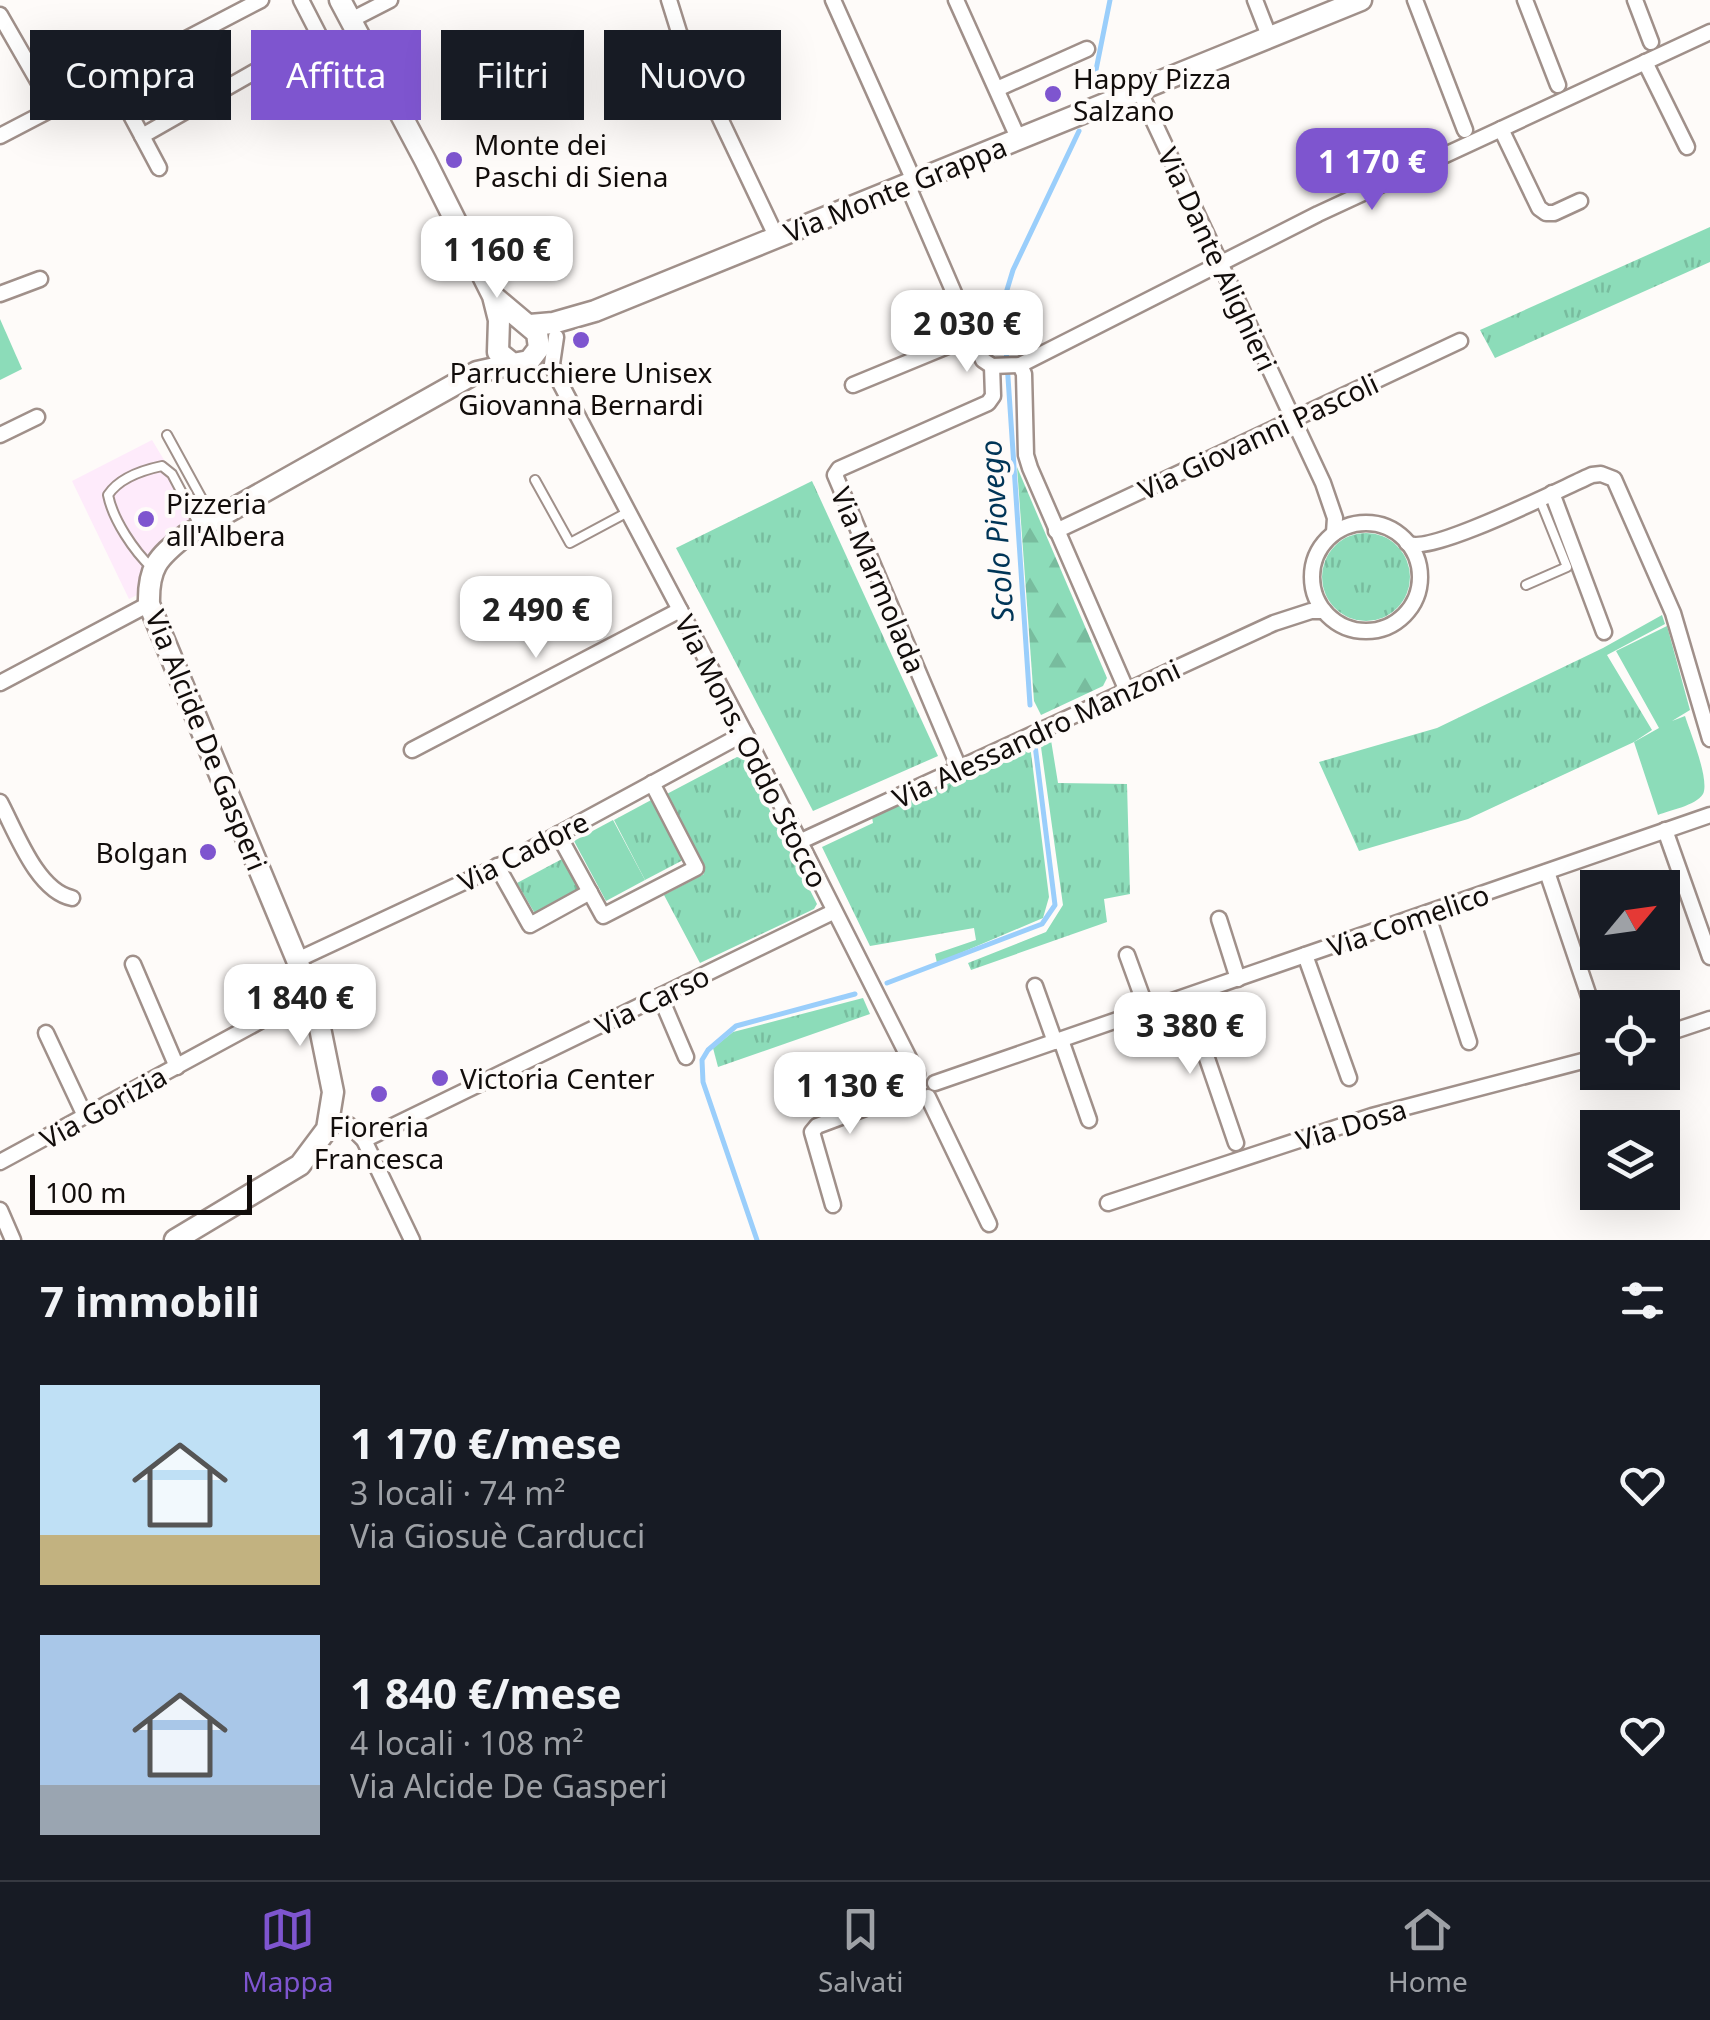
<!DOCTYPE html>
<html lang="it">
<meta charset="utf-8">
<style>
body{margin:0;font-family:"Noto Sans",sans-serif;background:#242831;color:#f1f3f6;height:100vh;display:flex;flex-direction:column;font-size:38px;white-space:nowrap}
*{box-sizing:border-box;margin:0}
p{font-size:32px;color:#9ea1a6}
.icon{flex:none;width:55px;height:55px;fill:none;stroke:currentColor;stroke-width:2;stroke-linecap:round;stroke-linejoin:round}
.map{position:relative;height:1240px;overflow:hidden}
.details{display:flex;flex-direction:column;background:#171b24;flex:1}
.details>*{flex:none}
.top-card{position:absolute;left:30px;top:30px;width:1000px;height:90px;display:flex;gap:20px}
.needle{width:65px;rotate:61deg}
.fabs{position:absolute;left:1580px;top:870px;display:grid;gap:20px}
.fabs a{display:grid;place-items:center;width:100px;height:100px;border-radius:0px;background:#171b24;box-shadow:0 10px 40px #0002;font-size:50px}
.scale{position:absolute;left:30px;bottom:25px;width:222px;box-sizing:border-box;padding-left:10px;border:5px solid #120d0b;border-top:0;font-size:28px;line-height:35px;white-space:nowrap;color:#120d0b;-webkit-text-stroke:8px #fefbf9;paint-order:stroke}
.price{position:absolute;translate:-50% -85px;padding:0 22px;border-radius:20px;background:#fff;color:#222;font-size:32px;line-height:65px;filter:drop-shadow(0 2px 5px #0008)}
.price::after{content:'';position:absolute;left:50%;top:60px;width:30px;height:22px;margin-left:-15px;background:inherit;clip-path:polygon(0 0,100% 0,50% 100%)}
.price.current{background:#7e55cf;color:#fff}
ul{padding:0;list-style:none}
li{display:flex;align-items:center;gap:30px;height:250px;padding:0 40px}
li span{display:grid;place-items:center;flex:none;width:280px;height:200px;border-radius:0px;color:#555}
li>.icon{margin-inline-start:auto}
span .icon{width:120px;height:120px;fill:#fffc;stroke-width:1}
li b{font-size:42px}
h2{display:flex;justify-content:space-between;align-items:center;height:120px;padding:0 40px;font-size:42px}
.pill{padding:0 35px;border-radius:0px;background:#171b24;box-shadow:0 10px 40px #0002;font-size:35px;line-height:90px}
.pill.current{background:#7e55cf;color:#fff}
.dock{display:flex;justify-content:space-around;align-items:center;height:140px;border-top:2px solid #363941;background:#171b24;font-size:28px;color:#9ea1a6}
.dock a{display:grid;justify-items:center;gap:5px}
.dock .current{color:#7e55cf}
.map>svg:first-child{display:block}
.commercial{fill:#feebfb}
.grass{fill:url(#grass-tufts)}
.forest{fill:url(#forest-firs)}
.green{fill:#8cdcb9}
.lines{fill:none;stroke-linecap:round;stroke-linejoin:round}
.stream{stroke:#9acefb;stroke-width:5}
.lane-casing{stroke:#a0908a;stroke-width:12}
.street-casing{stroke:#a0908a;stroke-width:19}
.secondary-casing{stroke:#a0908a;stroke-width:25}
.lane{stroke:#fff;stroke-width:8}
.street{stroke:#fff;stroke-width:14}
.secondary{stroke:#fff;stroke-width:20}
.poi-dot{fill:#7e55cf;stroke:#fefbf9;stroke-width:4}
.labels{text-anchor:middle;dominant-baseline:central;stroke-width:8;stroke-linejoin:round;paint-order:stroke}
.poi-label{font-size:28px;fill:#120d0b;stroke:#fefbf9;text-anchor:start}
.street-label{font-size:28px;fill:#120d0b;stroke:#fefbf9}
.water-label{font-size:30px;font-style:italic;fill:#003557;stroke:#fefbf9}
</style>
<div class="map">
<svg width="1710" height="1240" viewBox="0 0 1710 1240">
<defs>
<pattern id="grass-tufts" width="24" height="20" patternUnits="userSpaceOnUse" patternTransform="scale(2.5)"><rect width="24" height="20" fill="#8cdcb9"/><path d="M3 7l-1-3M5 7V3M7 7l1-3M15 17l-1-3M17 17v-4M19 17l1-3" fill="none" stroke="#78bc9e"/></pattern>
<pattern id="forest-firs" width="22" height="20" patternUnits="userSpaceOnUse" patternTransform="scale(2.5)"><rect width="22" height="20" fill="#8cdcb9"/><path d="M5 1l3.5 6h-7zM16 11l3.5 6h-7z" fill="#78bc9e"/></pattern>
</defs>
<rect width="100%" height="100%" fill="#fefbf9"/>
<polygon class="commercial" points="152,440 199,518 154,548 142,566 137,595 129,599 72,481"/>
<g class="grass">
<polygon points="1710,227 1710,262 1495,358 1480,330"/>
<polygon points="812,481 938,756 813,811 676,548"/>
<circle cx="1366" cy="577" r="44"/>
<polygon points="1662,615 1665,624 1607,655 1652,730 1634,742 1468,819 1359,851 1319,762 1437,728 1603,648"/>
<polygon points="1050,734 1058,783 1127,784 1130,894 1104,899 1107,922 971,970 968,963 1046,932 1063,905 1040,740"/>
<polygon points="1030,745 1049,897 1043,918 937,963 935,954 976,940 974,928 870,946 822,847 873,823 872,817"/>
<polygon points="737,757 744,759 817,904 814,909 700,963 664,895 704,874 663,796"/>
<polygon points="653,799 685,859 645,880 614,820"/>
<polygon points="562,859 579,890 542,912 534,912 517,883"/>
<polygon points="863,998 870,1014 718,1067 713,1048 733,1032"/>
</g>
<polygon class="forest" points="1017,467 1107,678 1103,686 1041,715 1034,701"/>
<g class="green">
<polygon points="0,319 22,369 0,380"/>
<path d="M 1667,626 L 1690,710 L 1672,721 L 1685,716 C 1690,732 1710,780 1703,794 C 1695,806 1670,810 1658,815 L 1634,742 L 1659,728 L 1616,651 Z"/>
<polygon points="613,820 645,880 606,901 574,841"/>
</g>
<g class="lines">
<g class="stream">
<polyline points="1092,90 1110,0"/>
<polyline points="1030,705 1003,303 1013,270 1079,131"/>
<polyline points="887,983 1042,924 1055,905 1035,745"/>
<polyline points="757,1240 703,1082 702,1060 708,1050 736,1026 855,994"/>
</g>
<g class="lane-casing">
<g id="lane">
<polyline points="167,435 213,519"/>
<polyline points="535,480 570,543 628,512"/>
<path d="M 152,568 C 134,551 113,520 108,495 C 119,478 143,470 162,466 L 172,474 L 199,525"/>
<polyline points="1526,585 1567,567 1540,500"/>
</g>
</g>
<g class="street-casing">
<g id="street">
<polyline points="669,0 679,32 776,236"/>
<polyline points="833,0 914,181"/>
<polyline points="956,0 1019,140"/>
<polyline points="1255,0 1269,36"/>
<polyline points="1415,0 1465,130"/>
<polyline points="1525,0 1558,85"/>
<polyline points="1635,0 1651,42"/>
<polyline points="0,15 54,109"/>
<polyline points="351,20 390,0"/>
<polyline points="1645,62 1687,147"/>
<polyline points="112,80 142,136 319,35 301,0"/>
<polyline points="997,89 1087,49"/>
<polyline points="1139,90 1323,483 1335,518 1334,533"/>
<polyline points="1501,129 1539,208 1546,213 1554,213 1580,201"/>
<polyline points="0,136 261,0"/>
<polyline points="142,136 159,168"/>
<polyline points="907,184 983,360 992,366 1020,365 1318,214 1710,32"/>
<polyline points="0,294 40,279"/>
<polyline points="556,337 552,364 556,375 746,735 917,1074"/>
<polyline points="1020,365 1024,374 1026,455 1030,468 1127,691"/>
<polyline points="853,385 972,336"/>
<polyline points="0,435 37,417"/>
<polyline points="1552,493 1604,632"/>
<circle cx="1366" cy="577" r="54"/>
<polyline points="1056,531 1460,341"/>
<path d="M 1407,543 C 1430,556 1562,488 1592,475 L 1601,474 L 1614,479 L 1673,613 L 1710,739"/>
<polyline points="0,683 149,604"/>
<polyline points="412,750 680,610"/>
<polyline points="959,768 835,475 839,469 988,403 993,396 992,366"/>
<path d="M 0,802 C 16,832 37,891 72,898"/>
<polyline points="1665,830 1710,957"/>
<polyline points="558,834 603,916 696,868 652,783"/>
<polyline points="799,842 1274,623 1311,611 1324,611"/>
<polyline points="497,866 530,925 590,892"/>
<polyline points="1547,872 1597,1020"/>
<polyline points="1427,913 1469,1042"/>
<polyline points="1219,919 1238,979"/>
<polyline points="1127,955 1147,1010"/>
<polyline points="1305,955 1349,1078"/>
<polyline points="297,960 509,861 745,733"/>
<polyline points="133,964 177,1067"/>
<polyline points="1035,986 1055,1042"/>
<polyline points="660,996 686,1057"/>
<polyline points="1186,997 1236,1143"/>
<polyline points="46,1033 85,1116"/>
<polyline points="1662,1035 1710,1019"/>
<polyline points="1061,1040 1089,1120"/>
<polyline points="935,1083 1710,815"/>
<polyline points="928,1097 989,1224"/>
<polyline points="330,1119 349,1125 364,1140 412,1240"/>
<polyline points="364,1140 833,912"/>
<polyline points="0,1162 262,1020 309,991"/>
<polyline points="1108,1203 1372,1116 1598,1057"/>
<polyline points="833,1205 812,1132 817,1126 911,1091"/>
<polyline points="0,1210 13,1240"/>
</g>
</g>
<g class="secondary-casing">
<g id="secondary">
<polyline points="340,0 425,160 493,296 499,320 498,352 513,364 529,361 539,348 537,333 493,296"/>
<polyline points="530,325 553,323 595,311 1361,0"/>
<path d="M 175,1240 L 300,1165 L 327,1129 L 333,1092 L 319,1023 L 297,960 L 149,604 C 148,568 157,558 185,536 L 477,372 L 513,364"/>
</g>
</g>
<use href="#lane" class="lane"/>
<use href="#street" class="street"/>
<use href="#secondary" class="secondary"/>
</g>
<g class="poi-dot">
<circle cx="1053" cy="94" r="10"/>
<circle cx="454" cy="160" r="10"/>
<circle cx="581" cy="340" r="10"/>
<circle cx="146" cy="519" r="10"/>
<circle cx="208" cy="852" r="10"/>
<circle cx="440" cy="1078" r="10"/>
<circle cx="379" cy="1094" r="10"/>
</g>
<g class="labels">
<g class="poi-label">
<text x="1073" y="78">Happy Pizza<tspan x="1073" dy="32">Salzano</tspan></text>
<text x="474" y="144">Monte dei<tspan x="474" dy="32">Paschi di Siena</tspan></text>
<text x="581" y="372" text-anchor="middle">Parrucchiere Unisex<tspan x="581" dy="32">Giovanna Bernardi</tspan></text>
<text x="166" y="503">Pizzeria<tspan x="166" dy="32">all'Albera</tspan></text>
<text x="188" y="852" text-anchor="end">Bolgan</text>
<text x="460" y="1078">Victoria Center</text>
<text x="379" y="1126" text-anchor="middle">Fioreria<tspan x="379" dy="32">Francesca</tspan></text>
</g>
<g class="street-label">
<text transform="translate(895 189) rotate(-22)">Via Monte Grappa</text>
<text transform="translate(1218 259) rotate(65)">Via Dante Alighieri</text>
<text transform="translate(1258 436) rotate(-25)">Via Giovanni Pascoli</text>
<text transform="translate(879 580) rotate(67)">Via Marmolada</text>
<text transform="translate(1036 733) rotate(-25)">Via Alessandro Manzoni</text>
<text transform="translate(207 740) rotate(68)">Via Alcide De Gasperi</text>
<text transform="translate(752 751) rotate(63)">Via Mons. Oddo Stocco</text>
<text transform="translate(523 851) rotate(-27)">Via Cadore</text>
<text transform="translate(1408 920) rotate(-19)">Via Comelico</text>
<text transform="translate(652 1000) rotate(-26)">Via Carso</text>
<text transform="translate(103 1107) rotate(-29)">Via Gorizia</text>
<text transform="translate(1351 1124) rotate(-17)">Via Dosa</text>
</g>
<g class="water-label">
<text transform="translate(996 531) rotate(-94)">Scolo Piovego</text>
</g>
</g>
</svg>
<div class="fabs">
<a><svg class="needle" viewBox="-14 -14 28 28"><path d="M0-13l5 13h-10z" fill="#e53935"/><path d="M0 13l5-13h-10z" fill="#9ea1a6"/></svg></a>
<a><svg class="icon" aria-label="locate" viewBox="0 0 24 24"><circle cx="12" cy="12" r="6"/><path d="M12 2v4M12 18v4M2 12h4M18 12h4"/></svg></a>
<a><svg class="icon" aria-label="layers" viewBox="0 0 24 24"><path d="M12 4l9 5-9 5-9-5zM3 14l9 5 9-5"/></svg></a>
</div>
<div class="scale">100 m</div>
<b class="price current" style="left:1372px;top:213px">1 170 €</b>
<b class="price" style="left:497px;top:301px">1 160 €</b>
<b class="price" style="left:967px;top:375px">2 030 €</b>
<b class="price" style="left:536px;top:661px">2 490 €</b>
<b class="price" style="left:300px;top:1049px">1 840 €</b>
<b class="price" style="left:1190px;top:1077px">3 380 €</b>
<b class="price" style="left:850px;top:1137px">1 130 €</b>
<div class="top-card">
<a class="pill">Compra</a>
<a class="pill current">Affitta</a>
<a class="pill">Filtri</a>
<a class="pill">Nuovo</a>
</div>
</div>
<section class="details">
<h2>7 immobili<svg class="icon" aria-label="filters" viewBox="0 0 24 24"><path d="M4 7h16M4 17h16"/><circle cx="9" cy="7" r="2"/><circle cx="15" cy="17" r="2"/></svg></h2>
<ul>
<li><span style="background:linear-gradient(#bfe0f5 75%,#c2b280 0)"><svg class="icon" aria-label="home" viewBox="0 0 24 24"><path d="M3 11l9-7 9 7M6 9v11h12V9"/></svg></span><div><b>1 170 €/mese</b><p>3 locali · 74 m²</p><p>Via Giosuè Carducci</p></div><svg class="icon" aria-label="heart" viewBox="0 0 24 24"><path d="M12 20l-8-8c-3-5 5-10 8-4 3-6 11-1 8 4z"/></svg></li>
<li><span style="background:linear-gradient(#a9c7e8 75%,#9aa5b1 0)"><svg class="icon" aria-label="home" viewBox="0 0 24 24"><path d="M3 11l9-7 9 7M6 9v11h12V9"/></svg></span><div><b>1 840 €/mese</b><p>4 locali · 108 m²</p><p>Via Alcide De Gasperi</p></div><svg class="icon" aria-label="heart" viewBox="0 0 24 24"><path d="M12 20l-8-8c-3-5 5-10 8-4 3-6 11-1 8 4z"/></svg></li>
</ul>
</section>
<nav class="dock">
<a class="current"><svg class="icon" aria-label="map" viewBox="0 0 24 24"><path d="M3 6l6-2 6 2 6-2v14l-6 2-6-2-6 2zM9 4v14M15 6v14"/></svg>Mappa</a>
<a><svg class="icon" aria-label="saved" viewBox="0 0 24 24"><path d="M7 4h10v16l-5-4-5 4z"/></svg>Salvati</a>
<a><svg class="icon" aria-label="home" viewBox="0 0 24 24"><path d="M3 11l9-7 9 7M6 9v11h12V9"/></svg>Home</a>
</nav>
